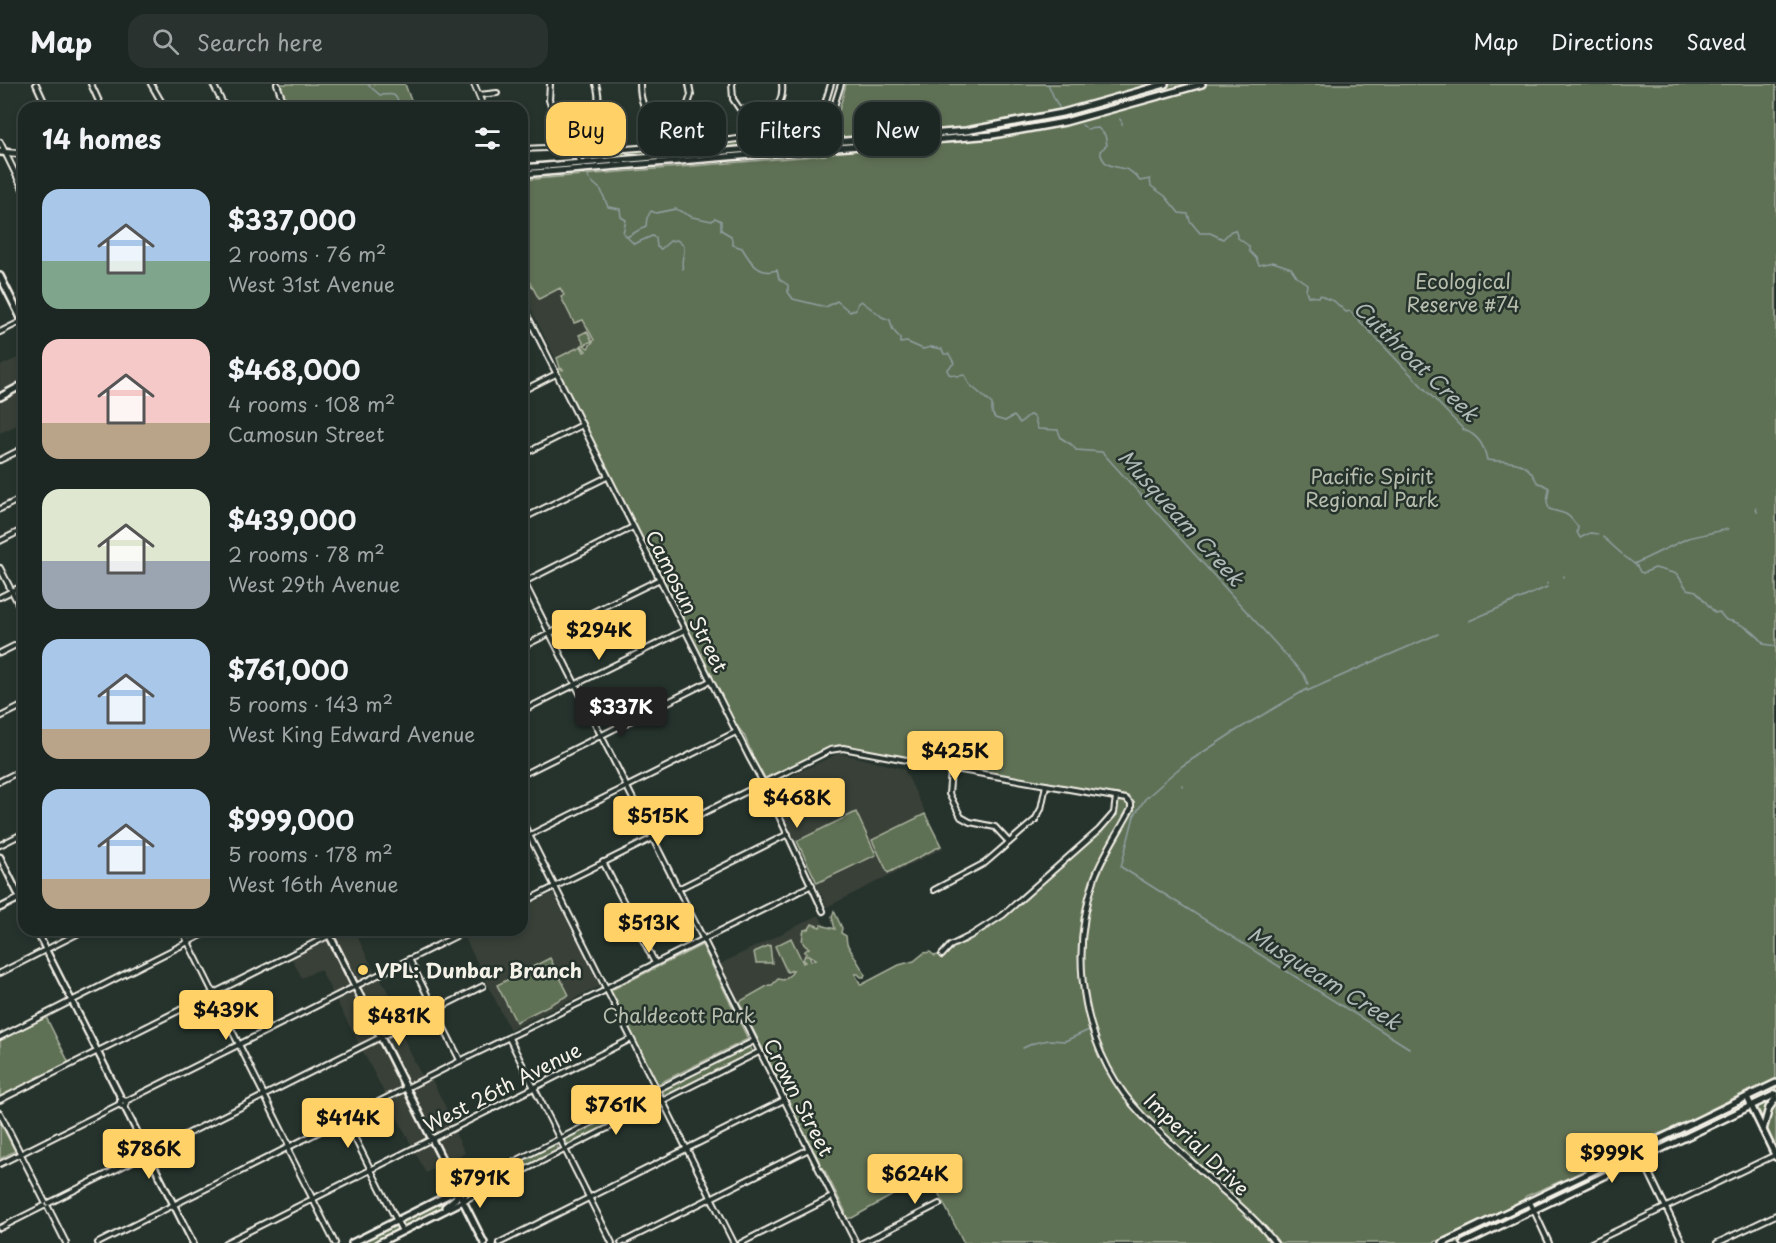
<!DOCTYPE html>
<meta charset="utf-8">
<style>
body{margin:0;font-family:"Playpen Sans",sans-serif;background:#29322f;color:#f1f3f6;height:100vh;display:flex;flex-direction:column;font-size:22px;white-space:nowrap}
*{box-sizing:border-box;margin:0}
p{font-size:20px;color:#a0a5a5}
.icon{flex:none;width:33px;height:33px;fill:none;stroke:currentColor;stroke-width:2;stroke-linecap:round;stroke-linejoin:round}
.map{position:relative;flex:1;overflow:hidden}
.sheet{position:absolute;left:18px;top:18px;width:510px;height:834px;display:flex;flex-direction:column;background:#1c2622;border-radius:18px;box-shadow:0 3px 9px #0003,0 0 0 2px #3a4340}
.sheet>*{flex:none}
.top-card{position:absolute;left:546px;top:18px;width:570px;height:54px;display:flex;gap:12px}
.price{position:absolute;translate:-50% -51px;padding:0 14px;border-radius:6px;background:#ffd166;color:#111;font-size:20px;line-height:39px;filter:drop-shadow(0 2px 3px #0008)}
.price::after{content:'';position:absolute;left:50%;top:36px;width:18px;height:14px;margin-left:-9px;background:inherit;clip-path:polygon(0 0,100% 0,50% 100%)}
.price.selected{background:#222;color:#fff}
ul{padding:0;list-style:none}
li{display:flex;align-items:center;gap:18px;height:150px;padding:0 24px}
li span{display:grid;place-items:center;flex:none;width:168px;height:120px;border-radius:18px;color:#555}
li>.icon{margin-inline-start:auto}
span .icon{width:72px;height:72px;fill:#fffc;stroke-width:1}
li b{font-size:26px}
h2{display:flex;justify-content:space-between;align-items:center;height:72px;padding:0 24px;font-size:26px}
.pill{padding:0 21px;border-radius:18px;background:#1c2622;box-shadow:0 3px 9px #0003,0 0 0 2px #3a4340;font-size:21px;line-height:54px}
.pill.selected{background:#ffd166;color:#111}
header{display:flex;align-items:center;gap:36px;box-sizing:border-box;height:84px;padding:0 30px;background:#1c2622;border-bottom:2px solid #3a4340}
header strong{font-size:28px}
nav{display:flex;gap:33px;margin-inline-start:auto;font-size:21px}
.search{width:420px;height:54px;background:#29322f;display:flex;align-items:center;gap:15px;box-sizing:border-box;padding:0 21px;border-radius:18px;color:#a0a5a5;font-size:22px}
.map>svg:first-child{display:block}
.built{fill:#394037}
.green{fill:#5f7154;stroke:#aab19e;stroke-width:1.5}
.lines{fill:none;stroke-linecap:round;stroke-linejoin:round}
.stream{stroke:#8f9fa1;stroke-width:1.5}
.minor-casing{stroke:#f4f1e8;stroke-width:8}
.tertiary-casing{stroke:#f4f1e8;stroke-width:9}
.secondary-casing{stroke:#f4f1e8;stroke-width:10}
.minor{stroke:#26332d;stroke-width:4}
.tertiary{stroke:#26332d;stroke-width:4.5}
.secondary{stroke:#26332d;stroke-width:5}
.poi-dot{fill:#ffd166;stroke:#26332d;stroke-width:2}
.labels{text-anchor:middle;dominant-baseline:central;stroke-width:5;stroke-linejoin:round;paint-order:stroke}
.park-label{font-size:20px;fill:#b8bead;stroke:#26332d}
.street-label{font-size:20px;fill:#f4f1e8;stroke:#26332d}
.poi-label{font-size:20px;font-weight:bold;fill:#f4f1e8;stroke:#26332d;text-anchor:start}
.water-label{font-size:21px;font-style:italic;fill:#b0bbb8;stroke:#26332d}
</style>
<header>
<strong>Map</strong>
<div class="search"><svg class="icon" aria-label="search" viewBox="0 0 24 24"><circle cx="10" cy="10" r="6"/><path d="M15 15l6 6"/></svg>Search here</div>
<nav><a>Map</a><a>Directions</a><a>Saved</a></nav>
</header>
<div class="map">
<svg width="1776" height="1159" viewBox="0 0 1776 1159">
<rect width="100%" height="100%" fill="#26332d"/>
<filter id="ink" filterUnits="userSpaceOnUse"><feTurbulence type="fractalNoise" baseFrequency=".0167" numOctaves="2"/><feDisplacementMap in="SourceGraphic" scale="12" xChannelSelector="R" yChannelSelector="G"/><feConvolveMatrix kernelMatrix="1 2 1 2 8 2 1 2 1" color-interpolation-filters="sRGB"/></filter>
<g filter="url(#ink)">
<g class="built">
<polygon points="559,152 611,255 559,282 522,207 522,171"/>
<polygon points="24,271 24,338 0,349 0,282"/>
<polygon points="839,669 904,685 943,764 827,823 770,702"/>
<polygon points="553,809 600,902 510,946 464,852 477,846 522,846 522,824"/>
<polygon points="819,831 838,868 739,918 720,880"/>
<polygon points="345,846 354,846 377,893 380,893 404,939 398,943 424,997 431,994 455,1042 453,1044 465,1069 450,1077 447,1077 335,853"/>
<polygon points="324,856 328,857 441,1080 426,1089 320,885 302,894 291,873"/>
</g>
<g class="green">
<polygon points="279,0 405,0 410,14 418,24 291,24"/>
<path d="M 846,0 L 1776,0 L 1776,1064 L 1750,1006 L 1705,1028 L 1701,1033 L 1653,1052 C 1647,1063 1636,1058 1628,1063 C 1622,1067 1607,1074 1603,1077 C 1595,1084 1587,1091 1575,1091 L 1526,1112 L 1523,1116 L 1503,1126 L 1433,1159 L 1278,1159 L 1266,1145 L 1261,1147 L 1270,1159 L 964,1159 L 930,1093 L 925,1093 L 852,1134 L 846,1134 L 845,1127 L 825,1087 L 821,1084 C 820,1072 809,1063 806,1051 C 800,1046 799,1035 790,1026 C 789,1020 790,1016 786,1011 C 781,1004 777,1003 777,993 L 739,918 L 769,901 L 772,901 L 778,895 L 783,896 L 791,890 L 793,886 L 787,888 L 775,862 L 791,854 L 803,879 L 805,878 L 803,876 L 805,871 L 810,873 L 811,877 L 816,875 L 804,868 L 809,864 C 800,860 802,854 804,846 L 809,845 L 812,840 L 820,843 L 821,841 L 835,845 L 832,833 L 834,827 L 842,844 L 841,849 L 846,852 L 847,860 L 865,890 L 864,893 L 861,893 L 858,890 L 855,890 L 861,901 L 899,881 L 914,877 L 924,869 L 930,868 L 935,872 L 952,866 L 953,861 L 965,859 C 969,852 981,844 989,845 L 1117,729 L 1118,721 L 1114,713 L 838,661 L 765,694 L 761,686 L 758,685 L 744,651 L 730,633 L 725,620 L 716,605 L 712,591 L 690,554 L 687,541 L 665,502 L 663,493 L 660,493 L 642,454 L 637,448 L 558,290 L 559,285 L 564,286 L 560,284 L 557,274 L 581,262 L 584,268 L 586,267 L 582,262 L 583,258 L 579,251 L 587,247 L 592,257 L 584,261 L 588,264 L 594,256 L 583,236 L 574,239 L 561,213 L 564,211 L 560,204 L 539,215 L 522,184 L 522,96 L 826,71 L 828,64 L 824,62 L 830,61 Z"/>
<path d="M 811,44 L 815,48 L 813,54 L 809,57 L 586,75 L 582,72 L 586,67 C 662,65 736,61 811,44 Z"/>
<polygon points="856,728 876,771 817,799 797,757"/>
<polygon points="925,730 941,762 888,789 872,756"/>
<polygon points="702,861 748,955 656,1001 609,907"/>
<polygon points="770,861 772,879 756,879 754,868"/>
<polygon points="550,874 569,911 516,938 497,901"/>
<polygon points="46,933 69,979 0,1014 0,956"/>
<polygon points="750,962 753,969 665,1012 662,1005"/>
<polygon points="653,1010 656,1017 568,1061 565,1054"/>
<polygon points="1743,1018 1745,1019 1744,1022 1645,1069 1642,1068"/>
<polygon points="0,1038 15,1067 0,1075"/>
<path d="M 555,1059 L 559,1066 L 471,1109 L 468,1109 C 492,1086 526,1074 555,1059 Z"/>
<polygon points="1635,1070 1637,1071 1637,1073 1534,1121 1535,1118"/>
<polygon points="454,1113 441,1124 403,1144 401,1137 447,1114"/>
<polygon points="1526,1122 1529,1123 1528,1125 1459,1159 1449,1159"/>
<polygon points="395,1140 397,1147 374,1159 356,1159"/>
</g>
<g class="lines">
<g class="stream">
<path d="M 367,0 L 380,11 C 399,9 393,11 403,24"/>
<path d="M 1048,0 C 1052,8 1054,16 1059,23"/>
<polyline points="1120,35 1121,37"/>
<polyline points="1122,39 1122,41"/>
<polyline points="1082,41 1085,43"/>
<path d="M 1087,45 L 1098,44 L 1105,51 L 1107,61 L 1100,67 C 1103,83 1113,82 1125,85 C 1131,86 1137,93 1140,97 L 1150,95 L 1151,102 L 1165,112 L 1179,129 L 1188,130 L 1190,137 L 1200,149 L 1210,149 L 1223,155 L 1231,147 L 1235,146 L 1238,154 L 1249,162 L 1249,167 L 1256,174 L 1259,181 L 1273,178 L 1291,184 L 1297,193 L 1307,200 L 1306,207 L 1308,212 L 1318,213 L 1321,211 L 1325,214 L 1334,217 L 1346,228 L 1350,227 L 1464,346 C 1478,351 1484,361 1487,376 C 1499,378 1520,375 1530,387 C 1533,390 1535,396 1538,399 L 1542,400 L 1549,404 L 1547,418 L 1549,425 C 1567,431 1565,426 1578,443 L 1577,448 L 1580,454 L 1590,449 L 1598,450"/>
<polyline points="588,92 589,95"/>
<path d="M 591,97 L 601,106 L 608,123 L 620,125 L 621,133 L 626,136 L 623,149 L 627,153 L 646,142 L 647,134 L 651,127 L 656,129 L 676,125 L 692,133 L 712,137 L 715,134 L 721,137 L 721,146 L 731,152 L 733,161 L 742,164 C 751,179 759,192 777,186 L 779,195 L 788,201 L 788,208 L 793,215 L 826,223 L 837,217 L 850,228 L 856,225 L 858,219 L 861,217 L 873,226"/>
<path d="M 628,154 L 634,160 L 652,152 L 656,154 L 657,163 L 661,165 L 670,157 L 677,156 L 684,162 C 685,170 680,177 683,185"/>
<path d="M 875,227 L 882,233 L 890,236 L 893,246 L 900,254 L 900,259 L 907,258 L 923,265 L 931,263 L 942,265 L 944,270 L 949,270 L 954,279 L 947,286 L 949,290 L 958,292 L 965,291 L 969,300 L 992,320 L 992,329 L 995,334 L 1005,337 L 1014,332 L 1020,339 L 1029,331 C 1037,331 1035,339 1038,345 L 1058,346 L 1061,354 L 1072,361 L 1076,366 L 1102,368 L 1304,591 L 1308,600"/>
<polyline points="1756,424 1757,428"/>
<polyline points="1603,453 1622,470"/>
<path d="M 1624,472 L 1637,482 L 1640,488 L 1643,489 L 1655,484 L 1677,490 L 1687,505 L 1696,507 L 1715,529 L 1719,528 L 1726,536 C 1740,538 1756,548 1764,560 L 1776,562"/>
<polyline points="1634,480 1688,454 1728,445"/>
<polyline points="1564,492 1564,493"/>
<polyline points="1547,499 1547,500"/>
<polyline points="1469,537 1547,503"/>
<polyline points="1368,580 1438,550"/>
<polyline points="1307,607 1366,581"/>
<polyline points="1163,698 1182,682 1237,646 1307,605"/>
<polyline points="1162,700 1145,715 1134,732 1121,783 1409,964"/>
<polyline points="1182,701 1182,702"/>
<polyline points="1023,964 1034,959 1049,956 1065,957 1089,946"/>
</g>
<g class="minor-casing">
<g id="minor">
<polyline points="36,0 47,24"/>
<polyline points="91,0 102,24"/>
<polyline points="151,0 162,19"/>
<polyline points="213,0 225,24"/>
<polyline points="277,0 283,17 288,24"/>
<polyline points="474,0 484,24"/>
<path d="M 550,0 L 549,16 L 555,34 C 584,48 606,32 596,0"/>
<path d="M 640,0 C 640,33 658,40 686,26 L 691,11 L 689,0"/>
<path d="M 732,0 L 733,15 L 739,24 C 761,32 785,29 782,0"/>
<polyline points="479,11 497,9"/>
<polyline points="759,29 761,52"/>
<polyline points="667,33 670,61"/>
<polyline points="576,38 579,79"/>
<polyline points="0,58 24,107"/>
<polyline points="813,59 831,0"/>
<polyline points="822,60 841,0"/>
<polyline points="522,65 570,63 613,66 714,58 761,52 813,40 827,46"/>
<polyline points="522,221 749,673 765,702 823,827"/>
<polyline points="0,248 22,237"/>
<polyline points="522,307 556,290"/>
<polyline points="522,371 582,341"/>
<polyline points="0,376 24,364"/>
<polyline points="0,425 24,413"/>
<polyline points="522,435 607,393"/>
<polyline points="0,457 24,445"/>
<polyline points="0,484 24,531"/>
<polyline points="522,494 856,1159"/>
<polyline points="524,498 633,443"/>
<polyline points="0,513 24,501"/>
<polyline points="522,563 660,495"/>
<polyline points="0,569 24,557"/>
<polyline points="522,627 685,546"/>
<polyline points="0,633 24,621"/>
<polygon points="952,681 955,684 953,687 949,685"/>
<path d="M 955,685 L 1126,715 L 1131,720 L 1131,725 C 1119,748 1104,769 1095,793 C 1067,874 1083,970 1143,1032 C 1168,1057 1194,1080 1220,1104 C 1239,1121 1259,1138 1275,1159"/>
<polyline points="951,687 949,710 961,733 970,738 995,743 1009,758"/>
<polyline points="522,691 710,597"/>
<polyline points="0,697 24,685"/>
<polyline points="522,737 734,1159"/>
<polyline points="522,755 736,648"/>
<polyline points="0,761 24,749"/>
<polyline points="603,778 655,879"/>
<polyline points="678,805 788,750"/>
<polyline points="934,806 985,779 1035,736 1041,725 1046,701"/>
<polyline points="522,819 830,666 843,664 949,684"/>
<polyline points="182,846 288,1059 289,1068 335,1159"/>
<polyline points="942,871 950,862 970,852 1003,831 1099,746 1114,729 1116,713"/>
<polyline points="409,875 460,976"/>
<polyline points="0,889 85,846"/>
<polyline points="0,953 212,846"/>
<polyline points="509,954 612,1159"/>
<polyline points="0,1016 340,846"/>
<polyline points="126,1017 468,846"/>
<polyline points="0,1029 45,1118"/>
<polyline points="345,1035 402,1147"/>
<polyline points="1638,1066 1683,1159"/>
<polyline points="0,1080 120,1020"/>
<polyline points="458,1106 754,957"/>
<polyline points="463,1116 466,1109 477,1099"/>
<polyline points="463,1117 759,968"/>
<polyline points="1530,1118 1549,1159"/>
<polyline points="49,1119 483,902"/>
<polyline points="48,1123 66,1159"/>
<polyline points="0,1144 44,1122"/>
<polyline points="98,1159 460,977 602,908 610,902 812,801"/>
<polyline points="225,1159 631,955"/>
<polyline points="499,1159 784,1016"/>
<polyline points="621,1159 809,1065"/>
<polyline points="741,1159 832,1113"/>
<polyline points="862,1159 939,1120"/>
<polyline points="1591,1159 1775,1071"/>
<polyline points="1717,1159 1776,1131"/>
</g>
</g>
<g class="tertiary-casing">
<g id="tertiary">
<polyline points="0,773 24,822"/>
<polyline points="0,824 24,812"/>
<polyline points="36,846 122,1016"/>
<circle cx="123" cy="1019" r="3"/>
<polyline points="124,1022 193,1159"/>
</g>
</g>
<g class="secondary-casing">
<g id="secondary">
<polyline points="0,68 24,70"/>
<polyline points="522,84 966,47 1062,29 1165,0"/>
<polyline points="522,90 993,51 1065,38 1202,0"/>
<polyline points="0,192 24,240"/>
<polyline points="0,313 24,300"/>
<polyline points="327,846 484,1159"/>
<polyline points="1747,1013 1776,1073"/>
<polyline points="1763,1046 1769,1024 1776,1014"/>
<polyline points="445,1123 456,1114 458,1106"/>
<polyline points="352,1159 458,1106"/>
<polyline points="379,1159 463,1117"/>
<polyline points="1443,1159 1776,999"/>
<polyline points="1464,1159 1776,1010"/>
</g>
</g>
<use href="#minor" class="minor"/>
<use href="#tertiary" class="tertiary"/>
<use href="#secondary" class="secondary"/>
</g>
</g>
<circle class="poi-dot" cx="363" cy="886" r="6"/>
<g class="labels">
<g class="park-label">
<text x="1463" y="197">Ecological<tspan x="1463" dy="23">Reserve #74</tspan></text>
<text x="1372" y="392">Pacific Spirit<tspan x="1372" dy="23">Regional Park</tspan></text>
<text x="679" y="931">Chaldecott Park</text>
</g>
<g class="street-label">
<text transform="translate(687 517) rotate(63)">Camosun Street</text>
<text transform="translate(502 1003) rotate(-27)">West 26th Avenue</text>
<text transform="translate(799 1013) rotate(63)">Crown Street</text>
<text transform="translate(1197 1060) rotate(44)">Imperial Drive</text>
</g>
<g class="poi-label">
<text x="375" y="886">VPL: Dunbar Branch</text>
</g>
<g class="water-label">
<text transform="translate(1417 276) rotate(44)">Cutthroat Creek</text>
<text transform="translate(1182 433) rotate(48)">Musqueam Creek</text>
<text transform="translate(1325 893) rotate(32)">Musqueam Creek</text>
</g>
</g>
</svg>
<b class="price" style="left:599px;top:577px">$294K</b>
<b class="price selected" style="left:621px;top:654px">$337K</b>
<b class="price" style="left:955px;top:698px">$425K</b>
<b class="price" style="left:797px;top:745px">$468K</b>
<b class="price" style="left:658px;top:763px">$515K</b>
<b class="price" style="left:649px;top:870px">$513K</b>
<b class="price" style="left:226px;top:957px">$439K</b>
<b class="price" style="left:399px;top:963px">$481K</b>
<b class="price" style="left:616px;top:1052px">$761K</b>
<b class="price" style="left:348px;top:1065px">$414K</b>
<b class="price" style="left:149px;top:1096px">$786K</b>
<b class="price" style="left:1612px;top:1100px">$999K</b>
<b class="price" style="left:915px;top:1121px">$624K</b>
<b class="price" style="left:480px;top:1125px">$791K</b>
<div class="top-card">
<a class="pill selected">Buy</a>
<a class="pill">Rent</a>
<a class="pill">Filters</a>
<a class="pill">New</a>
</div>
<section class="sheet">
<h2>14 homes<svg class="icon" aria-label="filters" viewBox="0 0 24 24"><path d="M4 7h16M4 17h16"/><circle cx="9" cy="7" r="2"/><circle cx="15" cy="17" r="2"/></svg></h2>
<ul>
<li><span style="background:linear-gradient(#a9c7e8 60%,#7fa58c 0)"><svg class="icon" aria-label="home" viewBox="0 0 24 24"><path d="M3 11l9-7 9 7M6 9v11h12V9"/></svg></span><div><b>$337,000</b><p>2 rooms · 76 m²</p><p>West 31st Avenue</p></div></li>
<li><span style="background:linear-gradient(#f6c9c9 70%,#b9a48a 0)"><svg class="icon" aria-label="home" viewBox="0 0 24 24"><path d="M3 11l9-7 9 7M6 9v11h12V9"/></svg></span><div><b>$468,000</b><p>4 rooms · 108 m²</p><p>Camosun Street</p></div></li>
<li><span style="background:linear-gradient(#dfe7d0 60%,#9aa5b1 0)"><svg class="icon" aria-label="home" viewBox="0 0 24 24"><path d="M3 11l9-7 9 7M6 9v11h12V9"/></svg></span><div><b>$439,000</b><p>2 rooms · 78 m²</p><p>West 29th Avenue</p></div></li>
<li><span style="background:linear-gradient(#a9c7e8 75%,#b9a48a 0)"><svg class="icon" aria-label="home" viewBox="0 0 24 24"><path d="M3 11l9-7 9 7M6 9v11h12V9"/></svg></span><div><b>$761,000</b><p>5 rooms · 143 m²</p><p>West King Edward Avenue</p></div></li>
<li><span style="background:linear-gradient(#a9c7e8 75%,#b9a48a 0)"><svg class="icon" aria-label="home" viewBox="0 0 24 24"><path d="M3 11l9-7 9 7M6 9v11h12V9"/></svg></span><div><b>$999,000</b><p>5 rooms · 178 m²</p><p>West 16th Avenue</p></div></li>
</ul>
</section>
</div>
